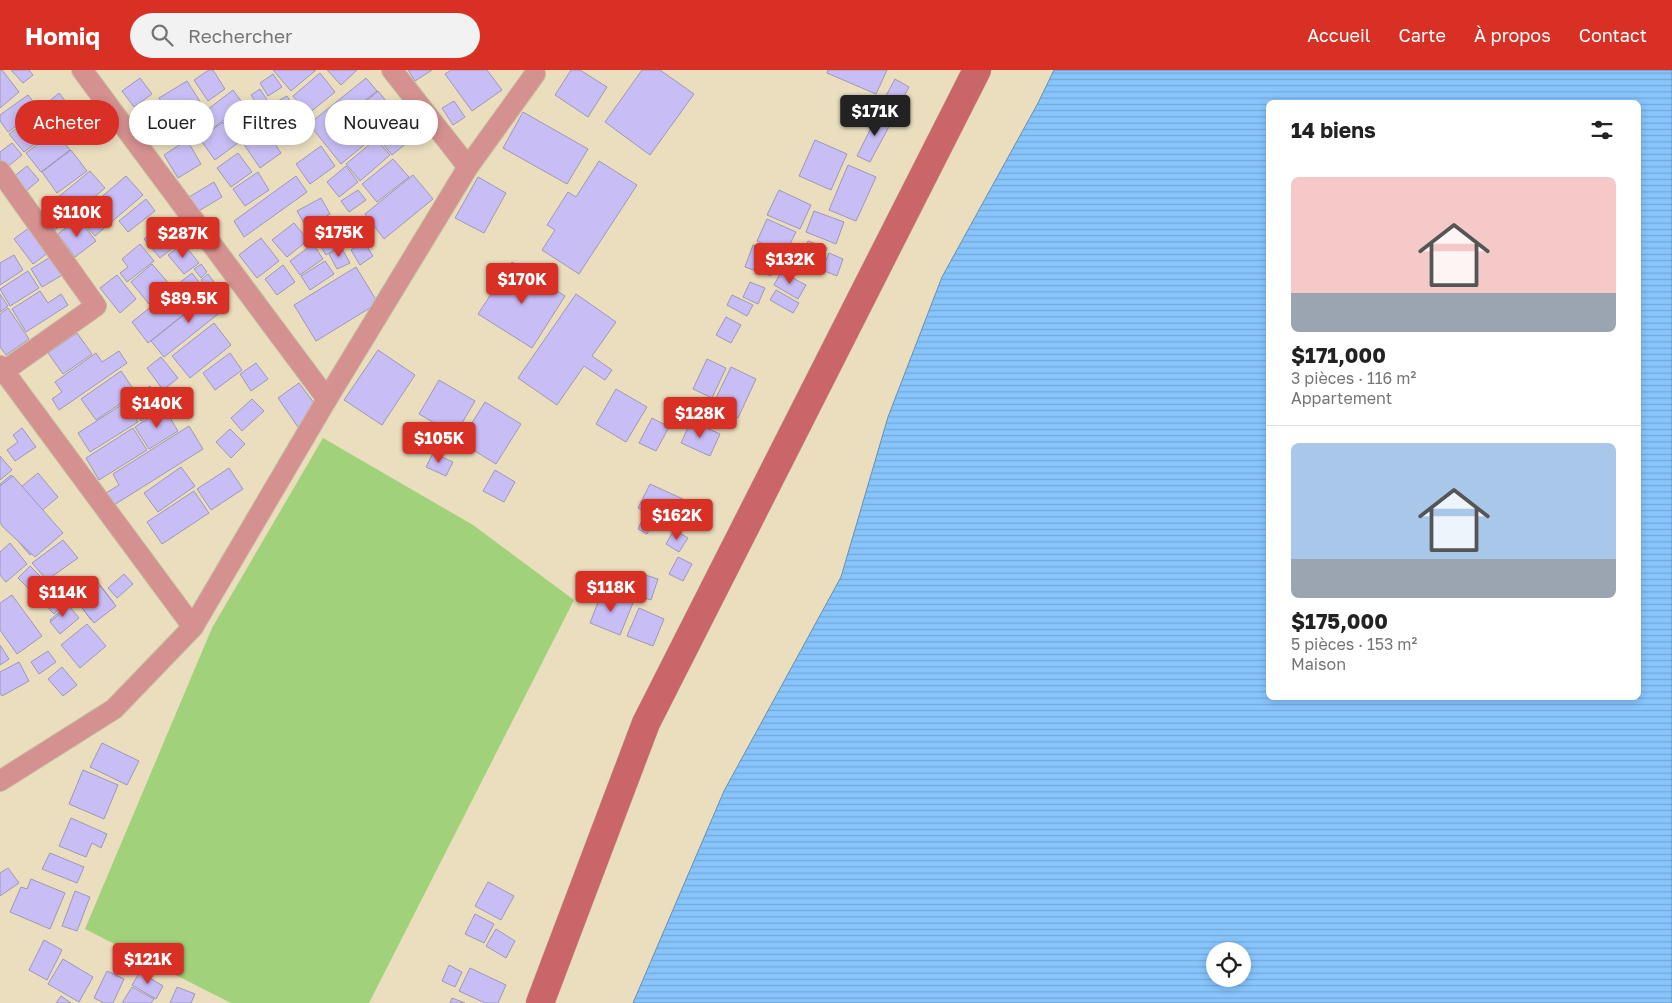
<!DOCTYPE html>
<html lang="fr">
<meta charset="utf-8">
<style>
body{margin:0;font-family:"Golos Text",sans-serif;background:#f2f2f2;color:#222;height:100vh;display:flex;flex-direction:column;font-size:19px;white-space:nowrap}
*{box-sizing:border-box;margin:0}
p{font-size:16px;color:#767676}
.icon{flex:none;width:28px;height:28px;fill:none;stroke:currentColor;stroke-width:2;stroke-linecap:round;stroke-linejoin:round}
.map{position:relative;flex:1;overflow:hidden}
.side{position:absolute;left:1266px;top:30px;width:375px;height:600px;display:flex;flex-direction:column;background:#fff;border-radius:8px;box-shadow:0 2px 8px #0003}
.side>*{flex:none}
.top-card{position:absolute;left:15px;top:30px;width:475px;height:45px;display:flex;gap:10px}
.controls{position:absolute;left:1206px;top:872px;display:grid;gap:10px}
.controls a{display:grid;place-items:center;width:45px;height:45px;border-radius:50%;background:#fff;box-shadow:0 2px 8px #0003;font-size:25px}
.price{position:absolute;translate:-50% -42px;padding:0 11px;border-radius:5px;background:#d93025;color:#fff;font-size:16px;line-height:32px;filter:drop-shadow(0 1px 2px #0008)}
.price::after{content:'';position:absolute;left:50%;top:30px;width:15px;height:11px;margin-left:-8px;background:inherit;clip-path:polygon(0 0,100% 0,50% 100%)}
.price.current{background:#222;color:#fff}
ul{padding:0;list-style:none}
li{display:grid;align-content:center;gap:10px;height:265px;padding:0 25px}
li+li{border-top:1px solid #e0e0e0}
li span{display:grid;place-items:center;height:155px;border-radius:8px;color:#555}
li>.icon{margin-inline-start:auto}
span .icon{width:90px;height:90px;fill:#fffc;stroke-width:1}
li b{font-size:21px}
h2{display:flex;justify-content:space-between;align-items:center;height:60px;padding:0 25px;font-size:21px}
.chip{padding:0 18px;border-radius:22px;background:#fff;box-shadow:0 2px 8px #0003;font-size:18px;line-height:45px}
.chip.current{background:#d93025;color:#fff}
header{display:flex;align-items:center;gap:30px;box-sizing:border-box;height:70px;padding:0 25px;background:#d93025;color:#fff}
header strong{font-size:24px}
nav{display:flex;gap:28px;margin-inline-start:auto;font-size:18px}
.search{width:350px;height:45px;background:#f2f2f2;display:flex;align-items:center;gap:12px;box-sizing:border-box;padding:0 18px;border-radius:28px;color:#767676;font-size:19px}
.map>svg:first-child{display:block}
.pitch{fill:#a1d17a}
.water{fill:url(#water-rules);stroke:#648eb2;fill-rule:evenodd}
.building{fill:#c8bef5;stroke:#9d98b6}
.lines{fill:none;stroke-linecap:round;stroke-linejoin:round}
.minor-casing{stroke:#c7bda1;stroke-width:22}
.secondary-casing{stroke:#c7bda1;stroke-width:29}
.minor{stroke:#d59090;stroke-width:20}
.secondary{stroke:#ca666a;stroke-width:28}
</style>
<header>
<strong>Homiq</strong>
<div class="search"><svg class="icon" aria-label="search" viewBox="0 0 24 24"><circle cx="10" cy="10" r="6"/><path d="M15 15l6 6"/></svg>Rechercher</div>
<nav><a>Accueil</a><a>Carte</a><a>À propos</a><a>Contact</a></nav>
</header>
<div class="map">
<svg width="1672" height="933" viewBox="0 0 1672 933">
<defs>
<pattern id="water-rules" width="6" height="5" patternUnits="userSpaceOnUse" patternTransform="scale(1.25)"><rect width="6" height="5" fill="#88c5fd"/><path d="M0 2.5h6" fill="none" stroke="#74a8d7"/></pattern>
</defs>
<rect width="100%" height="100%" fill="#eadebf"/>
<polygon class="pitch" points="323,368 473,455 574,530 369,933 231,933 85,859 212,558"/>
<path class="water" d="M 1054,0 L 1672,0 L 1672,933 L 633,933 L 724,721 L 841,507 L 888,347 L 942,207 L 1038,33 ZM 1269,32 L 1639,32 L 1639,628 L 1269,628 ZM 1215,881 L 1242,881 L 1242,909 L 1215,909 Z"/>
<g class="building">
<polygon points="0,0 2,0 19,22 0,38"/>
<polygon points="11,0 29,0 33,5 23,13"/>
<polygon points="209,0 213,0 225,19 208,31 194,10"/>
<polygon points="273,0 316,0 291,21"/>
<polygon points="327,0 357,0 341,15"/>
<polygon points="408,0 432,0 415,11"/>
<polygon points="451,0 487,0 502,20 472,41 445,4"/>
<polygon points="571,0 580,0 607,17 588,47 555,25"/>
<polygon points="642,0 660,0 694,24 650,85 605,52"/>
<polygon points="828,0 887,0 876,24 827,3"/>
<polygon points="320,3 335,22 308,44 293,26"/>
<polygon points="273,4 282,17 268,26 260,13"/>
<polygon points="140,8 152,24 134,37 122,21"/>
<polygon points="366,8 377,21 348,44 369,71 341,94 309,54"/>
<polygon points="895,9 909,17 894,45 880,37"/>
<polygon points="187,11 201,33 174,51 159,28"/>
<polygon points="260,19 275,42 266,48 251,25"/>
<polygon points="233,20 244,35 205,64 194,50"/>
<polygon points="378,21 399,47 371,71 350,45"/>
<polygon points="59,23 71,38 58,48 46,34"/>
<polygon points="28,25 39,39 8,62 0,51 0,45"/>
<polygon points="287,26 293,36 284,42 278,31"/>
<polygon points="157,30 168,47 149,60 138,42"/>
<polygon points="454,31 465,47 453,55 442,38"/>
<polygon points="256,38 265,53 242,68 232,54"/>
<polygon points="42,39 56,58 24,82 9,64"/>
<polygon points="296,41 305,56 286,68 276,54"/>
<polygon points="78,42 92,59 73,74 59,57"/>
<polygon points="523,42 588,79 567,114 503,78"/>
<polygon points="879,42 893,49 870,92 857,86"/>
<polygon points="400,50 414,67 392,85 378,68"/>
<polygon points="223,52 238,73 215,90 200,69"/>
<polygon points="265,59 281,83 260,98 243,73"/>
<polygon points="55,61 70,80 41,102 26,83"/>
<polygon points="376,69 390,85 360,111 346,94"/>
<polygon points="187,70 201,94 178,108 164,85"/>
<polygon points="815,70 847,84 831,120 799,106"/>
<polygon points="12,73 22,85 6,98 0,91 0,82"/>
<polygon points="321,76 335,96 310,114 296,94"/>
<polygon points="71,80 87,101 57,123 42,102"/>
<polygon points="238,83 252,102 231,117 217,98"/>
<polygon points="393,89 409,107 377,132 362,114"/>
<polygon points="599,91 637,115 579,204 542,180 555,160 547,155 568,122 576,127"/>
<polygon points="848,95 876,107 856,151 829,140"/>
<polygon points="27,96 39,110 24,123 12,108"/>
<polygon points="346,96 358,112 339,127 327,112"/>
<polygon points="90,101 105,118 55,160 40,142"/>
<polygon points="258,102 269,120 245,136 233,119"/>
<polygon points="413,105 433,129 384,169 365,144"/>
<polygon points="126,106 143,125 95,166 78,147"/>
<polygon points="296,106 307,122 244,167 234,151"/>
<polygon points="478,107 506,123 484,163 455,148"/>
<polygon points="214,112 222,127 197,142 189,127"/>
<polygon points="358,120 366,130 349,142 341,131"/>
<polygon points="779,120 811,135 800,159 767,145"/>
<polygon points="321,128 330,144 307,158 297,141"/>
<polygon points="146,129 155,141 128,162 119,151"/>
<polygon points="814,141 844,152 836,174 806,162"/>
<polygon points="78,148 96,171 75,187 58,164"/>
<polygon points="767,149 796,162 785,184 757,171"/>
<polygon points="167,151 183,170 160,188 144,169"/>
<polygon points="322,152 337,178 326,185 310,159"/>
<polygon points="294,153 308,170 287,187 272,170"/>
<polygon points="34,154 53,179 33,194 14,169"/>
<polygon points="346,159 350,168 340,172 336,163"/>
<polygon points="261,168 279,191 257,208 239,185"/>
<polygon points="808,171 827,178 821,193 802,185"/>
<polygon points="364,172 373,186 360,195 351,180"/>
<polygon points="183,173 199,193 184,204 168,185"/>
<polygon points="140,174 154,191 127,212 120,203 128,197 122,189"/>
<polygon points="313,174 323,189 300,205 290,191"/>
<polygon points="753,175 779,184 771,206 745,197"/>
<polygon points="341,177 350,193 337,199 329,184"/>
<polygon points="829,183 843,189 837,206 822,200"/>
<polygon points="14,185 23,200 0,215 0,193"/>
<polygon points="52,186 64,204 42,217 31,199"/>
<polygon points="325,191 334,204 310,220 301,206"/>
<polygon points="512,192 565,226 532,278 478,244"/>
<polygon points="152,194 171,216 149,234 131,212"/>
<polygon points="201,194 207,202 201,208 194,199"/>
<polygon points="283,195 295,212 277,225 265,209"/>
<polygon points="356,197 378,233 316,271 294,235"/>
<polygon points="28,201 39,218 10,236 0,219"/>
<polygon points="781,202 806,215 798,229 774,215"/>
<polygon points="192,203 209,225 195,236 178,214"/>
<polygon points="208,204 217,216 210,221 201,210"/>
<polygon points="117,205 136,229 120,243 100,218"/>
<polygon points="750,212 765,218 758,234 743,227"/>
<polygon points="177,216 193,237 148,273 132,252"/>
<polygon points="776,220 799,233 793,243 770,230"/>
<polygon points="40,221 48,233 61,224 68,235 26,262 12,239"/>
<polygon points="214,221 227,237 164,287 151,271"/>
<polygon points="0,224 8,236 0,242"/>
<polygon points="576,224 616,252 592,286 612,300 605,310 584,296 557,335 518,308"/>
<polygon points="732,225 753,235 747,246 727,235"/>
<polygon points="8,238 29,269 6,285 0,277 0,244"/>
<polygon points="726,247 741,255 731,273 716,265"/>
<polygon points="214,253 231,275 190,308 172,286"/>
<polygon points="77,263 92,284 63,304 48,283"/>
<polygon points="378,280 415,305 382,355 344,330"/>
<polygon points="119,281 127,293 59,340 52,329 62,322 55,312 96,283 102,292"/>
<polygon points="230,283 242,300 215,320 203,303"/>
<polygon points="161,287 178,308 163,320 147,298"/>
<polygon points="707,289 726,298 712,328 693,319"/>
<polygon points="256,293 268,309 251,321 240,304"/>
<polygon points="731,297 756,309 738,348 712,336"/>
<polygon points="121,301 136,323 96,350 81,329"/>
<polygon points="439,310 475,331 455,365 419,344"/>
<polygon points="299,313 320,341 298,357 278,328"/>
<polygon points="150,316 163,335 141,351 128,332"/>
<polygon points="181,319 193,335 179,346 167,330"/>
<polygon points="616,319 647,337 626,372 596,354"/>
<polygon points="252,329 264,341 242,361 231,348"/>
<polygon points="126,332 138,352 90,382 78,363"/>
<polygon points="485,332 521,354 496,394 460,372"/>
<polygon points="164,338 178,361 149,379 135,357"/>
<polygon points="652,348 669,357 656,381 639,373"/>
<polygon points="691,351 720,364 710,386 681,373"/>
<polygon points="189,356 203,379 114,435 106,423 119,415 113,404"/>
<polygon points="22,358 36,377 15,391 7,380 18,372 13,365"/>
<polygon points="133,358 147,380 99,410 86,388"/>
<polygon points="230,359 245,374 231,388 216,372"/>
<polygon points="433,383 453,392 446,406 426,397"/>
<polygon points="0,386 12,400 0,410"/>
<polygon points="181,397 195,416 158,442 144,423"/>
<polygon points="229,398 243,419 211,440 197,419"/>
<polygon points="495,400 515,412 504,432 483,421"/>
<polygon points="38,403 58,427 40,442 57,463 30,485 0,450 0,414 11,405 21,417"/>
<polygon points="13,406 63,463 35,487 2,456 0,452 0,416"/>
<polygon points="650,414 683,429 675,447 659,440 647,464 638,459 646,442 638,438"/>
<polygon points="194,421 209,443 162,474 147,452"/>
<polygon points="674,460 688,468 679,482 666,474"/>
<polygon points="63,470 78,488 47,510 32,493"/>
<polygon points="10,473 27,494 6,512 0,505 0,482"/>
<polygon points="678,487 692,494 683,511 669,504"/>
<polygon points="30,496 46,512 34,524 18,508"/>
<polygon points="639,503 658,509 651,530 632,524"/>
<polygon points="124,504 133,514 117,528 108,518"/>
<polygon points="97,511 114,533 91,550 75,528"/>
<polygon points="50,516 66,532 54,544 38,527"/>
<polygon points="100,516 116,536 94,553 79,534"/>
<polygon points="602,522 633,533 620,565 590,553"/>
<polygon points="12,525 42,566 17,584 0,560 0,533"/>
<polygon points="66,536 75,547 60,560 50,550"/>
<polygon points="69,536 79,548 60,564 50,552"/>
<polygon points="639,538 664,549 653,576 627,566"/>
<polygon points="87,554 106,576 80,598 61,575"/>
<polygon points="0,575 9,589 0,595"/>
<polygon points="48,581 56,592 39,604 31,592"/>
<polygon points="19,592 29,611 2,626 0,623 0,602"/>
<polygon points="62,597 77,615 63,626 48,609"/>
<polygon points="102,673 139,691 127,715 90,697"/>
<polygon points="83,700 118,715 104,749 69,734"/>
<polygon points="71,748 107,764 101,778 92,773 86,787 59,776"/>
<polygon points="50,783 84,797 77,813 42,799"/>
<polygon points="8,798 19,813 0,826 0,803"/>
<polygon points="31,809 65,823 50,859 10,842 21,817 27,819"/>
<polygon points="488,812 514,826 501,850 475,836"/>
<polygon points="75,821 90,827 77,861 62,856"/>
<polygon points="475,844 494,854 484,873 465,864"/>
<polygon points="496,859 515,871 506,888 486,876"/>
<polygon points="44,870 62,880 47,910 29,900"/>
<polygon points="63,889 93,907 79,932 48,914"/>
<polygon points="449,895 462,902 455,917 442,911"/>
<polygon points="470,898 506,915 498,933 485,933 459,921"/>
<polygon points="107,901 124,909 113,933 104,933 94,928"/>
<polygon points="140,902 163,916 156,929 132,915"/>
<polygon points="132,917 154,929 151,933 122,933"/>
<polygon points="177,917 195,924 191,933 170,933"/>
<polygon points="61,926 71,933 56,933"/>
<polygon points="452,928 465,933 450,933"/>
</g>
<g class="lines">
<g class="minor-casing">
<g id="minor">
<polyline points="82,0 327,329"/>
<polyline points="392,0 468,97"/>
<polyline points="0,101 96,236 4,301"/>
<polyline points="0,296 193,557"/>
<polyline points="0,711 114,639 193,557 327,329 468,97 535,4"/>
</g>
</g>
<g class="secondary-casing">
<polyline id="secondary" points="540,933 646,653 977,0"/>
</g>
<use href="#minor" class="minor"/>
<use href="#secondary" class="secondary"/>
</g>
</svg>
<div class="controls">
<a><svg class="icon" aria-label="locate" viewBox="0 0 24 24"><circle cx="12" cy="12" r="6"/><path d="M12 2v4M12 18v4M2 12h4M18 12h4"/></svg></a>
</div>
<b class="price current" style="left:875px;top:67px">$171K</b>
<b class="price" style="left:77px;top:168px">$110K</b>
<b class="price" style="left:339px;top:188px">$175K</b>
<b class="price" style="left:183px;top:189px">$287K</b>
<b class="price" style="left:790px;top:215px">$132K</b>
<b class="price" style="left:522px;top:235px">$170K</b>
<b class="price" style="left:189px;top:254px">$89.5K</b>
<b class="price" style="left:157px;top:359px">$140K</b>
<b class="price" style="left:700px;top:369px">$128K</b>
<b class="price" style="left:439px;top:394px">$105K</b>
<b class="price" style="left:677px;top:471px">$162K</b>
<b class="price" style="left:611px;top:543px">$118K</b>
<b class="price" style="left:63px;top:548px">$114K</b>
<b class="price" style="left:148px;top:915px">$121K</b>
<div class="top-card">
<a class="chip current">Acheter</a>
<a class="chip">Louer</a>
<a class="chip">Filtres</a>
<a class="chip">Nouveau</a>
</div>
<section class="side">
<h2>14 biens<svg class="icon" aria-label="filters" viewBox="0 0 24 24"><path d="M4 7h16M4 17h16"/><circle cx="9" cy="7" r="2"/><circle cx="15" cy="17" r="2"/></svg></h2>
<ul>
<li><span style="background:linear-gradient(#f6c9c9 75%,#9aa5b1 0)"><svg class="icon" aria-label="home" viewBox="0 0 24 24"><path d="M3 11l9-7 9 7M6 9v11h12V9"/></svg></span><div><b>$171,000</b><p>3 pièces · 116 m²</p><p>Appartement</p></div></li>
<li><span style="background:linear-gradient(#a9c7e8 75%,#9aa5b1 0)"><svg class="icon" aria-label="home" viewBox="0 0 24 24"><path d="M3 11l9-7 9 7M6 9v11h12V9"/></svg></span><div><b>$175,000</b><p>5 pièces · 153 m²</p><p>Maison</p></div></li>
</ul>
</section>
</div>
